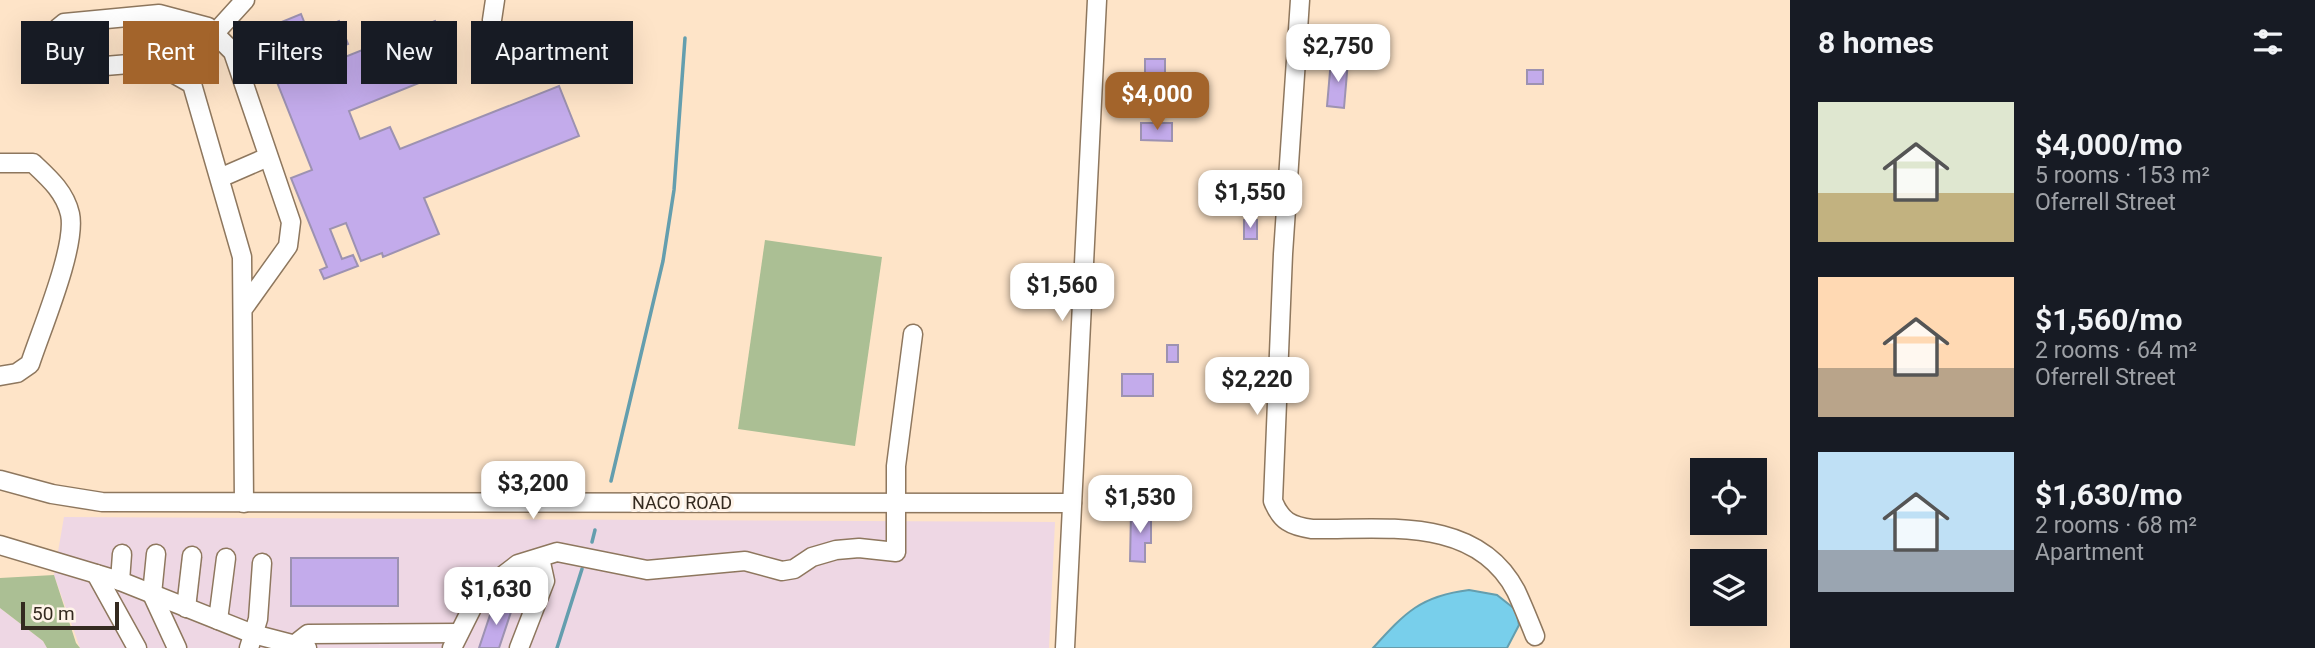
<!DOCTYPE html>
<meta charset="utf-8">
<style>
body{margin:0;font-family:Roboto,sans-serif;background:#242831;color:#f1f3f6;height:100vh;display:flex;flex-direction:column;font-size:26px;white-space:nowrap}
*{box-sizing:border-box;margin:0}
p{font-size:23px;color:#9ea1a6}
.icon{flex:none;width:38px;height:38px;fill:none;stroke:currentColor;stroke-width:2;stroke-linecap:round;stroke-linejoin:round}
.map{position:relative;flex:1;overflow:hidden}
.side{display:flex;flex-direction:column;background:#171b24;width:525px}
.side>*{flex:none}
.hud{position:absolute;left:21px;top:21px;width:665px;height:63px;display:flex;gap:14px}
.buttons{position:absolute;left:1690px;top:458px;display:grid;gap:14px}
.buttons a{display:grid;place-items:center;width:77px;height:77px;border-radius:0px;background:#171b24;box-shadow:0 7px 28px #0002;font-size:35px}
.scale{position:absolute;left:21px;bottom:18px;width:98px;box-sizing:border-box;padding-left:7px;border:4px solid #342a20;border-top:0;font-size:19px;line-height:24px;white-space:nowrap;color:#342a20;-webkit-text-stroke:5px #fff4e9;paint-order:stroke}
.price{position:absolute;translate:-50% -60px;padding:0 16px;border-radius:14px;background:#fff;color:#222;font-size:23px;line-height:46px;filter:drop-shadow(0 2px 4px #0008)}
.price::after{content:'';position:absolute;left:50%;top:42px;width:21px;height:16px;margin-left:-10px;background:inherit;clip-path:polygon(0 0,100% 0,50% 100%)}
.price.active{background:#a3642b;color:#fff}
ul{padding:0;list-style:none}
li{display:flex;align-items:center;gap:21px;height:175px;padding:0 28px}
li span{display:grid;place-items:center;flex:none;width:196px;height:140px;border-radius:0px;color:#555}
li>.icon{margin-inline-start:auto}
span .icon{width:84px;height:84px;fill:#fffc;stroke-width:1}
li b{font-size:30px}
h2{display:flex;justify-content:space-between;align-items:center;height:84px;padding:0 28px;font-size:30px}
.pill{padding:0 24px;border-radius:0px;background:#171b24;box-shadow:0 7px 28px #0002;font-size:24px;line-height:63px}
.pill.active{background:#a3642b;color:#fff}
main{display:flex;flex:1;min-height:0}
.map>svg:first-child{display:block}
.industrial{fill:#eed7e4}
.green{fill:#abbf94}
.water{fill:#78cfeb;stroke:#649eae;stroke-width:2}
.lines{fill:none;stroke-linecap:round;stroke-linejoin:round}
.stream{stroke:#649eae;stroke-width:3.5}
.building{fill:#c3abeb;stroke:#9d92b1;stroke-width:2}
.minor-casing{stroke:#8e775e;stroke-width:21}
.minor{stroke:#fff;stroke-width:18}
.labels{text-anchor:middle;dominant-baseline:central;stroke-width:6;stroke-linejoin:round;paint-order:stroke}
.street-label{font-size:18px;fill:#342a20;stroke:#fff4e9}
</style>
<main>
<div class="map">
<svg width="1790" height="648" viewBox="0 0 1790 648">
<rect width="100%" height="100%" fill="#fee4c8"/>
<g class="industrial">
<polygon points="64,517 1055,522 1049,648 80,648 54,575"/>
<polygon points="0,608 43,641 47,648 0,648"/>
</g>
<g class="green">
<polygon points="765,240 882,257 855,446 738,429"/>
<polygon points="54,575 76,643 80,648 47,648 43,641 0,608 0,578"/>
</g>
<path class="water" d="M 1469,590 L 1497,595 L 1516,610 L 1519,625 L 1507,648 L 1373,648 C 1405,613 1420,596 1469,590 Z"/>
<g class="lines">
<g class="stream">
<polyline points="611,481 663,261 674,190 685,38"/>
<polyline points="592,542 595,530"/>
<polyline points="557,648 582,569"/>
</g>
</g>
<g class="building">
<polygon points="301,14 317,54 332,48 324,27 339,21 348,44 326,53 330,63 435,21 454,69 349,111 360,139 390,127 400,149 559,86 579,136 424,198 439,234 383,257 382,253 361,261 346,223 330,229 342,259 353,255 358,266 324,279 320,270 327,267 291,178 312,170 257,32"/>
<rect x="1145" y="59" width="20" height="19"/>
<polygon points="1331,60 1348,61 1344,108 1327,106"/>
<rect x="1527" y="70" width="16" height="14"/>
<polygon points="1141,123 1172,123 1172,141 1141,140"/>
<rect x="1244" y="220" width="13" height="19"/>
<rect x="1167" y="345" width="11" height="17"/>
<rect x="1122" y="374" width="31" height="22"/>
<polygon points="1131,512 1151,513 1151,543 1145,543 1145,562 1130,561"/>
<rect x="291" y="558" width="107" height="48"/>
<polygon points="494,603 512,609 499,648 479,648"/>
</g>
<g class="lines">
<g class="minor-casing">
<g id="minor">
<path d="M 1300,0 L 1283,254 L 1273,501 C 1281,521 1291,526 1312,529 C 1384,530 1476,515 1516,591 C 1523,606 1529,621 1535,636"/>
<polyline points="492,20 495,0"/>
<polyline points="215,33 245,0"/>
<path d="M 0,163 L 33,163 C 49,178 65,192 70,214 C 77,246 41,330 30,364 L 17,373 L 0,376"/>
<polyline points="222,177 268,157"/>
<path d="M 243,309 L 288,246 L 291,222 L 233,52 L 208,27 L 159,14 L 64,23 C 47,35 51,46 54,65 L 69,69 L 153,62 L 192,84 L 242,257 L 244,503"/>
<polyline points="0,480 52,494 102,502 1072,503"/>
<polyline points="0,545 120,581 253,634 307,648"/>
<polyline points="156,554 152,594 177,648"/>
<polyline points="96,574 137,648"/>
<polyline points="120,581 122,554"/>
<polyline points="186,608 192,556"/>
<polyline points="218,620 226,558"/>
<polyline points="294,645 308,634 459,633"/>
<polyline points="249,648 258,619 262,563"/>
<polyline points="452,648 479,594 518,564 557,552 647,570 745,561 782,571 794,569 812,557 836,550 859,548 896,552 896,466 913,334"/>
<polyline points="519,648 545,581 540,558"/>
<polyline points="1065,648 1097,0"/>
</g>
</g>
<use href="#minor" class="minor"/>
</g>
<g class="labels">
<g class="street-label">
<text x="682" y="502">NACO ROAD</text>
</g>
</g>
</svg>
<div class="buttons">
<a><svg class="icon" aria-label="locate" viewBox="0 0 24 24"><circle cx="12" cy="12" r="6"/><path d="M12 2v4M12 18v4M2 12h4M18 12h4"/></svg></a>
<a><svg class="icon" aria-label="layers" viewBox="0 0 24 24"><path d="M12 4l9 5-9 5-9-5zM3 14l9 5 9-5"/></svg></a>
</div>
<div class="scale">50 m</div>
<b class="price" style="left:1338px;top:84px">$2,750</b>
<b class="price active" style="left:1157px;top:132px">$4,000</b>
<b class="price" style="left:1250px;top:230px">$1,550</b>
<b class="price" style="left:1062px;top:323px">$1,560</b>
<b class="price" style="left:1257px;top:417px">$2,220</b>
<b class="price" style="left:533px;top:521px">$3,200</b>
<b class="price" style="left:1140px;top:535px">$1,530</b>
<b class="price" style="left:496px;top:627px">$1,630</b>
<div class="hud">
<a class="pill">Buy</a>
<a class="pill active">Rent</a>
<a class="pill">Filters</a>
<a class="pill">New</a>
<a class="pill">Apartment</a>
</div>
</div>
<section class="side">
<h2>8 homes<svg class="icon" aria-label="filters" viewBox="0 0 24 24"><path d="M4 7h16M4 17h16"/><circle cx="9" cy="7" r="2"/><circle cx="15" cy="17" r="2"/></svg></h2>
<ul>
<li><span style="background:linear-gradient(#dfe7d0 65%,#c2b280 0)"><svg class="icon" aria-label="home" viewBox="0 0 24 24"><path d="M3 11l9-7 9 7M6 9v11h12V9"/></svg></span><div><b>$4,000/mo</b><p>5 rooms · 153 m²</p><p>Oferrell Street</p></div></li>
<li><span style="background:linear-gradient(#ffd9b3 65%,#b9a48a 0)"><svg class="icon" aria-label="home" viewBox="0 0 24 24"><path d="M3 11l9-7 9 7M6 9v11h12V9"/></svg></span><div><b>$1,560/mo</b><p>2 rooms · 64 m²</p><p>Oferrell Street</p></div></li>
<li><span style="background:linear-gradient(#bfe0f5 70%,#9aa5b1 0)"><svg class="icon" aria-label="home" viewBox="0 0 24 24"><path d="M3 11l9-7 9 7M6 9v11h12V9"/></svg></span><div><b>$1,630/mo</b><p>2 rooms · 68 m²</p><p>Apartment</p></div></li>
</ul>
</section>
</main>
